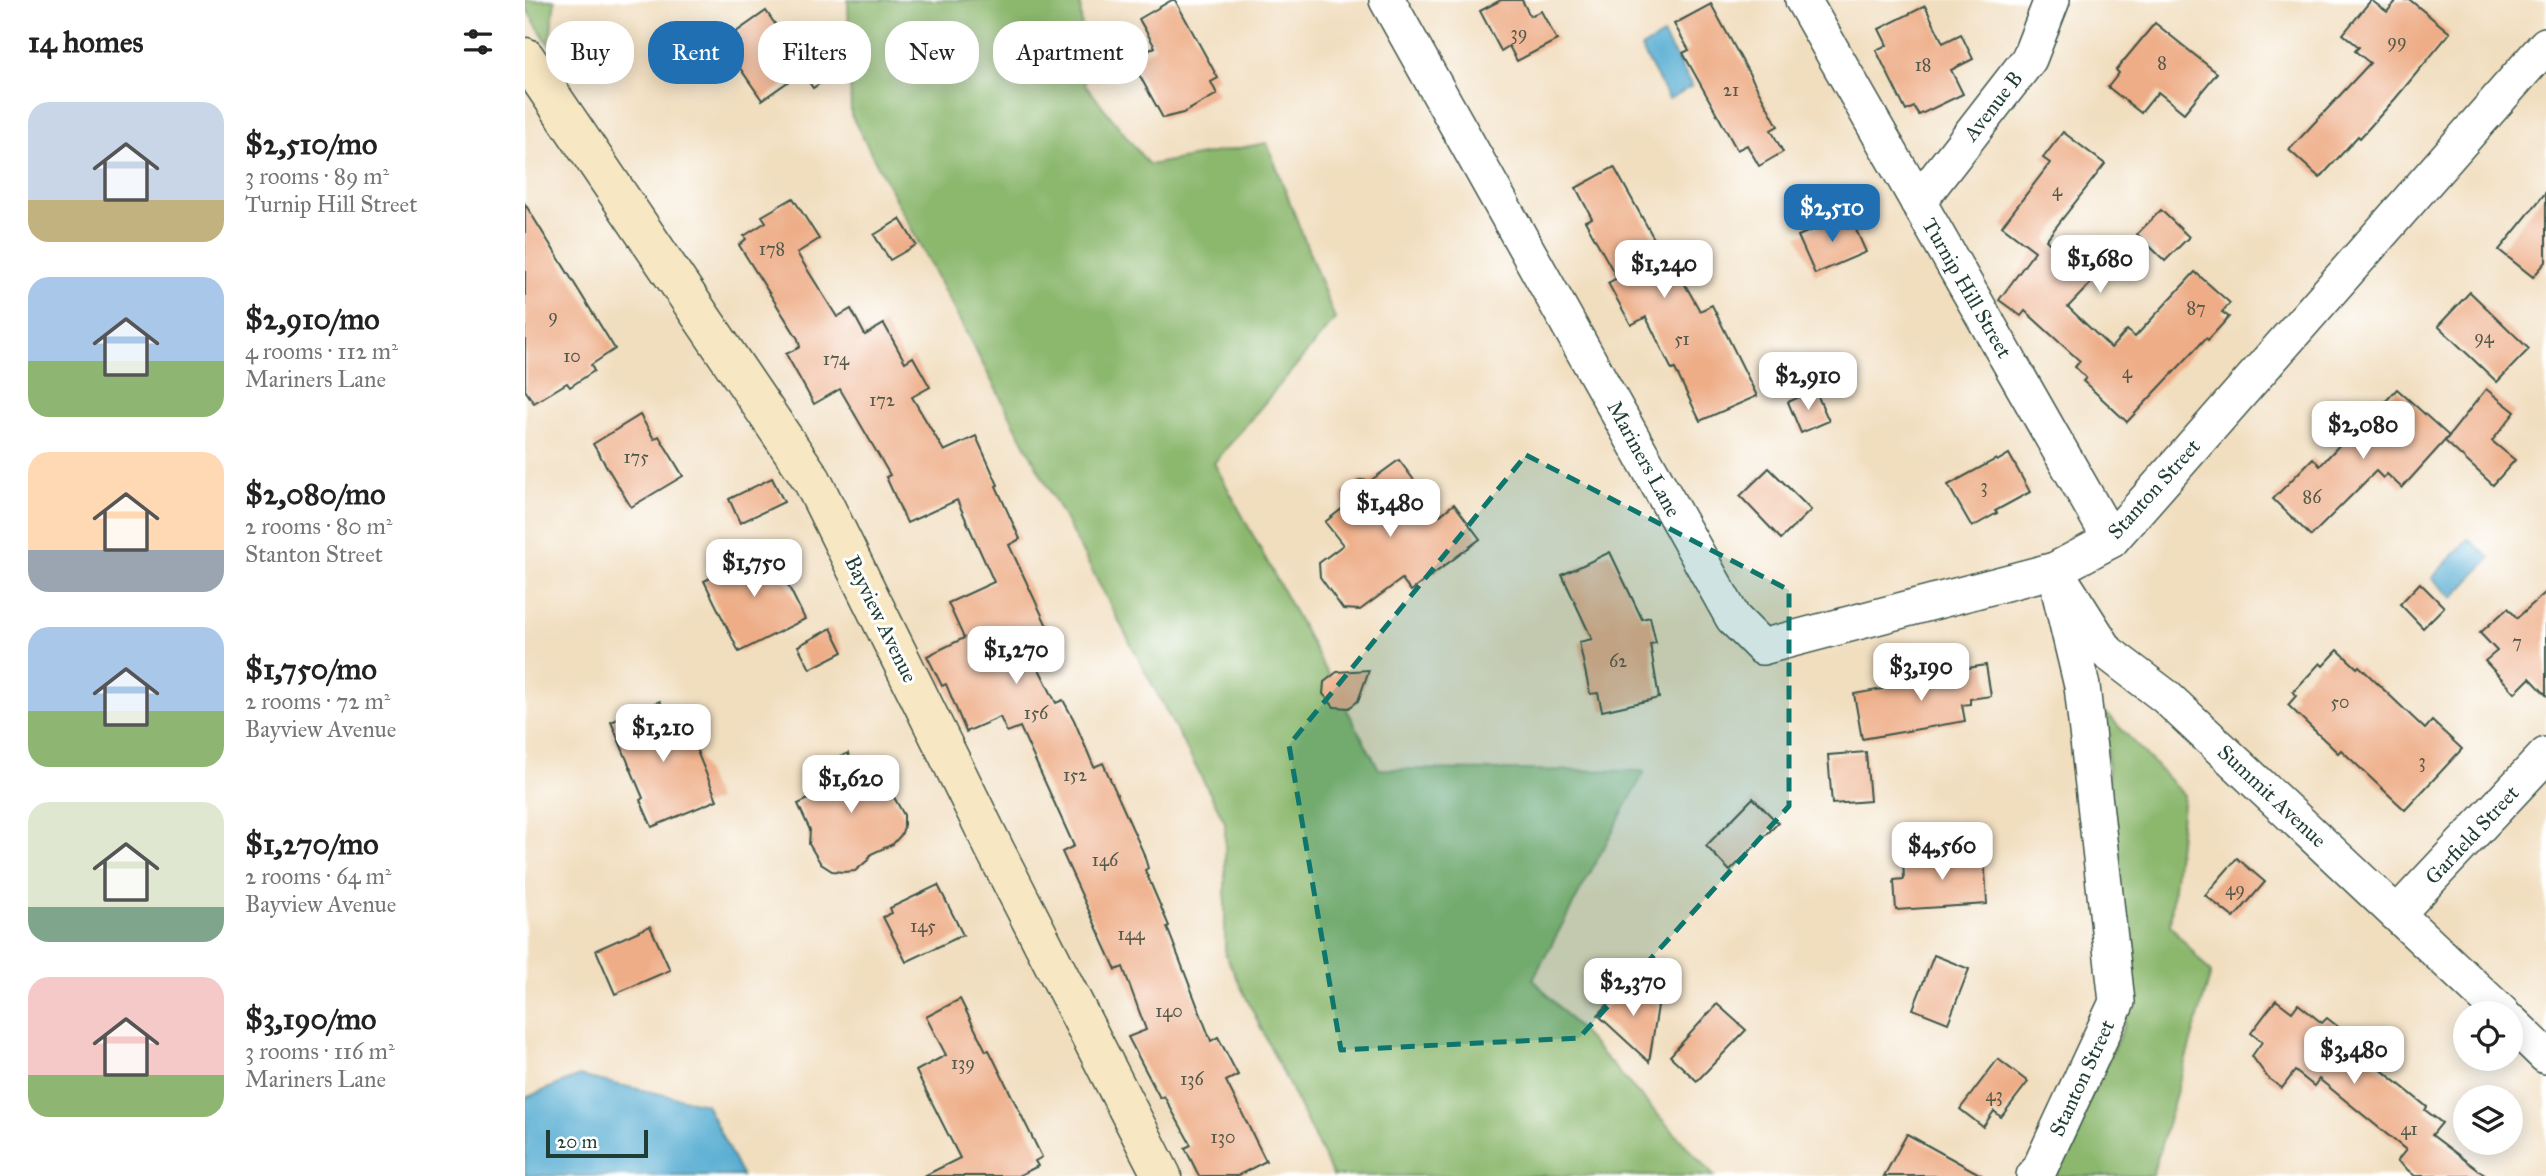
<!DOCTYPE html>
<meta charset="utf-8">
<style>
body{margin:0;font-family:"IM FELL Great Primer",serif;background:#f6f6f6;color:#222;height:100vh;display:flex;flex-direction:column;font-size:26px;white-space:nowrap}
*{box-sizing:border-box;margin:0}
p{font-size:23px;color:#767676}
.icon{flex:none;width:38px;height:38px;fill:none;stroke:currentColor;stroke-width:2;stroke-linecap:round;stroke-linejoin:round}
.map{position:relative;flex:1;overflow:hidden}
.sheet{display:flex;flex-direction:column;background:#fff;width:525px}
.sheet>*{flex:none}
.hud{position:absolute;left:21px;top:21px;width:665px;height:63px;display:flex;gap:14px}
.buttons{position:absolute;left:1928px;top:1001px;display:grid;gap:14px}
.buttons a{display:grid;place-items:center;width:70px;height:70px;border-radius:50%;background:#fff;box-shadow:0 4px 18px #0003;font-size:35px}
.scale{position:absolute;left:21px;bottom:18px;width:102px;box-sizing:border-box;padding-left:7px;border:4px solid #1f3d34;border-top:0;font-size:19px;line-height:24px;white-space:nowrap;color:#1f3d34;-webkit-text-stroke:5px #fff;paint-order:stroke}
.price{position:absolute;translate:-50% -60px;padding:0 16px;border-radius:14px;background:#fff;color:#222;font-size:23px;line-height:46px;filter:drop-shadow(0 2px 4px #0008)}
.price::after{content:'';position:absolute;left:50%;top:42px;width:21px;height:16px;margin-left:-10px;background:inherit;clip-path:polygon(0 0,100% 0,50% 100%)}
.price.current{background:#1f6fb2;color:#fff}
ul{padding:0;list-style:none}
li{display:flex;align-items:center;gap:21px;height:175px;padding:0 28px}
li span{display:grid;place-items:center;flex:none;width:196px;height:140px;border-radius:21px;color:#555}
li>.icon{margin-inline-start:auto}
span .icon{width:84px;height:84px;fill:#fffc;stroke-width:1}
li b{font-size:30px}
h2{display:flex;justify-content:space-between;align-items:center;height:84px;padding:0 28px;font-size:30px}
.tag{padding:0 24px;border-radius:28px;background:#fff;box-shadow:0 4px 18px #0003;font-size:24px;line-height:63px}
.tag.current{background:#1f6fb2;color:#fff}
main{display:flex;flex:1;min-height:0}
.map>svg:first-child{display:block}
.forest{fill:#8cb86e;stroke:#567a51;stroke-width:2}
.water{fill:#54acd1;stroke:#3a7482;stroke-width:2}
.building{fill:#eead87}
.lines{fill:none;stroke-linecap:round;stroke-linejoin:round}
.street-casing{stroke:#3e5549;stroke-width:38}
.secondary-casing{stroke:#3e5549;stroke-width:41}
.street{stroke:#fff;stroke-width:35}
.secondary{stroke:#f8e7c3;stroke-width:38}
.marked{fill:#0f766e;fill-opacity:0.2;stroke:#0f766e;stroke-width:5;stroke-dasharray:14 9;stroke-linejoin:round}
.labels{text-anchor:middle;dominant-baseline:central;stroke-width:6;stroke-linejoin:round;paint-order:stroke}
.number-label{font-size:18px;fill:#535949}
.street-label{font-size:21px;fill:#1f3d34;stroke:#fff}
</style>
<main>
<section class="sheet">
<h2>14 homes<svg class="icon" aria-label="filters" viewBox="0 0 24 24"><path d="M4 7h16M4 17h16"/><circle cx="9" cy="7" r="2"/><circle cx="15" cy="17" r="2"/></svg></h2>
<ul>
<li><span style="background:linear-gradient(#c9d6e8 70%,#c2b280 0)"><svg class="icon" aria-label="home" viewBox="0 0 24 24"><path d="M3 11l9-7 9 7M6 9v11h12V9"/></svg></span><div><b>$2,510/mo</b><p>3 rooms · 89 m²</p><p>Turnip Hill Street</p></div></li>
<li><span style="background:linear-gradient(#a9c7e8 60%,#8fb573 0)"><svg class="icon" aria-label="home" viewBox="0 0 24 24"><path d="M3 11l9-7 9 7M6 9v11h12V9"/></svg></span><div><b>$2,910/mo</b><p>4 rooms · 112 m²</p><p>Mariners Lane</p></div></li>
<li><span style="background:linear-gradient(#ffd9b3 70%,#9aa5b1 0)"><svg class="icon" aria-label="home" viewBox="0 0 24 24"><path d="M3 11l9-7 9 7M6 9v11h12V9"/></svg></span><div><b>$2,080/mo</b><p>2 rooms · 80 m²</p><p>Stanton Street</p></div></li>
<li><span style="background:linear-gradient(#a9c7e8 60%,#8fb573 0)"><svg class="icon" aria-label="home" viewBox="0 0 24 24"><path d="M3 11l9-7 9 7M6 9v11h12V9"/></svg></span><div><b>$1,750/mo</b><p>2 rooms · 72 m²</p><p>Bayview Avenue</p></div></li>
<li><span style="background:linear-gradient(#dfe7d0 75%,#7fa58c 0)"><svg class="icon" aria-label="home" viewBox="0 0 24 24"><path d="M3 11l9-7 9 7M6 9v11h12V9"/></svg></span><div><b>$1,270/mo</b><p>2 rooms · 64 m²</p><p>Bayview Avenue</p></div></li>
<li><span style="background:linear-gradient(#f6c9c9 70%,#8fb573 0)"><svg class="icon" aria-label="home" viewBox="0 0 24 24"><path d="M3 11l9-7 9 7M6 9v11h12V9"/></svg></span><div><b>$3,190/mo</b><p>3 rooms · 116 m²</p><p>Mariners Lane</p></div></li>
</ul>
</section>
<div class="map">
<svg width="2021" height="1176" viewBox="0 0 2021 1176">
<rect width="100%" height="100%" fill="#fff"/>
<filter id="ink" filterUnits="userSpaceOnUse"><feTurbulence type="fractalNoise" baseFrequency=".0143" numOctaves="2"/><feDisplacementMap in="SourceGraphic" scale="14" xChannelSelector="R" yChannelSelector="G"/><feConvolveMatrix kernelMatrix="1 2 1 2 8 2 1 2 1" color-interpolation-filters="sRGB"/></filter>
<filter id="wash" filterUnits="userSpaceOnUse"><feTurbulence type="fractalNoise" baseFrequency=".00686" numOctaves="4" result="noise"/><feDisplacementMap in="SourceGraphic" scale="28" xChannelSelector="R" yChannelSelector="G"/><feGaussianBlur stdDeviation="1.57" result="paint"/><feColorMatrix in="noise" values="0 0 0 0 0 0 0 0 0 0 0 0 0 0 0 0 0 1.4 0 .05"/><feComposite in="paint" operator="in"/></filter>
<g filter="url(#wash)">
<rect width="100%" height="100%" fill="#f1debf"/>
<g class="forest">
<polygon points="0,0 30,0 24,45 0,7"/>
<polygon points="323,0 555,0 560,84 624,165 742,143 810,319 689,463 854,769 1120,771 1008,979 1189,1176 808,1176 700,954 700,822 326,115"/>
<polygon points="1579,711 1659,795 1645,925 1686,973 1627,1176 1529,1176 1600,1024"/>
</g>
<g class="water">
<polygon points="1138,35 1167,86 1144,99 1116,48"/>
<polygon points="1943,539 1965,558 1928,598 1907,578"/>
<polygon points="54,1076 181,1104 217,1176 0,1176 0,1098"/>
</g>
<g id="blocks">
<g class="building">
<polygon points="647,0 650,0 693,78 686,82 692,94 658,113 638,118 606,60 630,47 614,19"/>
<polygon points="976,0 997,0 1005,16 1016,11 1032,40 992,61 984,46 976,51 955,11"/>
<polygon points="1846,0 1862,12 1872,0 1885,0 1925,33 1870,99 1835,138 1833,136 1795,178 1764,150 1845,63 1830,51 1834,47 1818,34"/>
<polygon points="1186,4 1253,126 1246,130 1258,152 1234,166 1222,145 1212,150 1158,53 1164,50 1149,24"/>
<polygon points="1400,6 1418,43 1436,34 1448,59 1426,70 1438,94 1394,115 1389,107 1381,111 1351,50 1362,45 1354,29"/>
<polygon points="241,11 266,47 295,26 322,65 288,88 277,72 237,100 197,42"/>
<polygon points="1630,23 1692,73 1659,113 1633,92 1616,113 1583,87 1594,73 1591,70"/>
<polygon points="1538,132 1580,164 1521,240 1566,283 1543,307 1586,348 1602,330 1610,337 1670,272 1705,303 1697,312 1704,317 1683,340 1681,338 1602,422 1558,381 1561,378 1550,367 1555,361 1500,311 1496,316 1474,300 1510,251 1477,226 1525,163 1518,158"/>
<polygon points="1089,167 1137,253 1141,251 1175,311 1187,305 1232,396 1175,421 1150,369 1147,370 1121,317 1106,325 1083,283 1092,278 1060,221 1067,218 1051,188"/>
<polygon points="2021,192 2021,262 2008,277 1974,250"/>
<polygon points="268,198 294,239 272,253 312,317 326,309 340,335 359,324 380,362 388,357 405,387 387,397 419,451 451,436 473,485 471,486 495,539 484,545 523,628 499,639 531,703 538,700 549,720 569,767 578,763 618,852 623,868 620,870 644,926 642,927 686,1041 693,1037 713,1075 701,1081 741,1161 712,1176 674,1176 660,1148 666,1145 639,1096 635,1098 603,1037 621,1030 598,967 591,970 537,852 549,846 495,727 482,732 475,717 441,732 421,684 417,686 402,656 439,638 423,603 469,582 432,500 382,523 361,477 365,475 315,389 289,404 261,354 275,347 273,339 214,245 221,239 219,236 241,222 237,216"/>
<polygon points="0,204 90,349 66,365 69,371 45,387 42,383 9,403 0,390"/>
<polygon points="1636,210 1664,237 1640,261 1612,234"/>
<polygon points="1324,214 1341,252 1290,274 1273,236"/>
<polygon points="375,219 391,245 365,260 349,235"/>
<polygon points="1945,292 2004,349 1972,382 1913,326"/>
<polygon points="1872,389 1924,436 1877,488 1862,474 1858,478 1851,471 1786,536 1748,499 1788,458 1795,466 1845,412 1848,415"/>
<polygon points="1961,389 1990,412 1967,441 1990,460 1968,485 1920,441"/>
<polygon points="1290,390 1304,421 1276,433 1263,402"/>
<polygon points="115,415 129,439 134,436 158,476 106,507 68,444"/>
<polygon points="1484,454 1505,492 1470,511 1472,513 1447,527 1423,485 1471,459 1472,461"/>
<polygon points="874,460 915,515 929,504 955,539 886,591 877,579 835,610 818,609 795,577 794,563 818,545 800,522 818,508 817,493 835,480 845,481"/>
<polygon points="1244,468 1286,510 1256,539 1215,496"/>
<polygon points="247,478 259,502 215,523 204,499"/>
<polygon points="243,545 280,619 214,652 179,581 200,571 198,567"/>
<polygon points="1085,552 1117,619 1125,617 1131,643 1125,644 1134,698 1077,711 1073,693 1065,694 1054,642 1067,639 1037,575"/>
<polygon points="1895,583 1919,607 1898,628 1875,604"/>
<polygon points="2021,592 2021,695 2005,678 1990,693 1960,661 1972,651 1955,633 1983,608 1992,618"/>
<polygon points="306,628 318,652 285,669 273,646"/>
<polygon points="1813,650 1832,668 1834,666 1900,729 1907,721 1937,749 1880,810 1816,750 1813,753 1763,705 1771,696 1768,692 1795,663 1798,666"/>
<polygon points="1461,665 1466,696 1445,699 1445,704 1437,705 1440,721 1337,739 1329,694 1403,681 1402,675"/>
<polygon points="844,670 833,701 824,708 809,707 798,694 799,682 812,672"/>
<polygon points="135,701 147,729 160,722 192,800 127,827 115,800 118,798 86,722"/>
<polygon points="1341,752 1345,801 1307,804 1303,755"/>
<polygon points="323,753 331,775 358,768 366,778 366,792 379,815 379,827 376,835 368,844 346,854 343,860 330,871 319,872 307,871 296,864 284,844 285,830 273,804 296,793 285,770"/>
<polygon points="1228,798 1253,823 1205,871 1181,846"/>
<polygon points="1459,854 1462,904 1371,910 1369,880 1379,879 1378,859"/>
<polygon points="1712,858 1740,882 1709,918 1680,895"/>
<polygon points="413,885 438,935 381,962 358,917 367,913 365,908"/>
<polygon points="125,926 145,970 90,994 71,950"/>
<polygon points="1409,955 1444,969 1423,1023 1388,1009"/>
<polygon points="1105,981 1133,1006 1124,1062 1073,1015"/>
<polygon points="435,999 461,1051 464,1050 517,1157 510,1161 513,1166 493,1176 399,1176 435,1158 391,1071 421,1055 401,1017"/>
<polygon points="1751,1000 1767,1012 1773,1004 1797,1023 1802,1018 1830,1040 1826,1045 1902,1107 1900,1110 1917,1123 1907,1135 1961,1176 1890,1176 1872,1161 1881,1150 1794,1079 1789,1086 1770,1071 1757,1088 1743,1078 1727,1056 1737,1042 1726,1033"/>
<polygon points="1192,1004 1221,1030 1172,1081 1145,1056"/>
<polygon points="1473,1059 1503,1082 1476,1117 1469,1111 1458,1127 1435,1109"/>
<polygon points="1382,1134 1458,1176 1359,1176"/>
</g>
</g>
</g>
<g filter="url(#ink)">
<use href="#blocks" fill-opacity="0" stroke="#3e5549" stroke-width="2"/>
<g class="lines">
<g class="street-casing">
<g id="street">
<polyline points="862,0 1208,618 1237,647 1530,570 1586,540 2021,45"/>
<polyline points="1278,0 1586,540"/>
<polyline points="1393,202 1504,59 1527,0"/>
<polyline points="1530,570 1582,652 1641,697 1977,1013"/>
<polyline points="1872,914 2021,755"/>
<polyline points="1986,1022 2021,1056"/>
<polyline points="1509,1176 1514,1170 1592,1002 1557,686 1535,594"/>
</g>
</g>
<g class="secondary-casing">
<polyline id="secondary" points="0,57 287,480 470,850 637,1176"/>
</g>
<use href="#street" class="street"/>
<use href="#secondary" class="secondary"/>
</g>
</g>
<path class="marked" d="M 1001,455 L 1264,590 L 1264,806 L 1054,1038 L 816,1050 L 764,745 Z"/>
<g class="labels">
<g class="number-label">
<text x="994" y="33">39</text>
<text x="1872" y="41">99</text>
<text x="1637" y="63">8</text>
<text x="1398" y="65">18</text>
<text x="1206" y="90">21</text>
<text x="1532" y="190">4</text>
<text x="247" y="249">178</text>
<text x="1671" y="308">87</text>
<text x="28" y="316">9</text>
<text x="1959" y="337">94</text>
<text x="1157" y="339">51</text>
<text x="47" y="356">10</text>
<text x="311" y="359">174</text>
<text x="1602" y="372">4</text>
<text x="357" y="400">172</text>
<text x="111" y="457">175</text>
<text x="1459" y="486">3</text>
<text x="1787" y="497">86</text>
<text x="1992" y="642">7</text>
<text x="1093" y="661">62</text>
<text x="1815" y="702">50</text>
<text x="511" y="713">156</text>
<text x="1897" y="761">3</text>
<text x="550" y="775">152</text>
<text x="580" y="860">146</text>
<text x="1710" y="889">49</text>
<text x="398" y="926">145</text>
<text x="606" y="934">144</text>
<text x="644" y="1011">140</text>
<text x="438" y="1063">139</text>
<text x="667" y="1079">136</text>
<text x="1469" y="1095">43</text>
<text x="1884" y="1129">41</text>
<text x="698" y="1137">130</text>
</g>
<g class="street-label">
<text transform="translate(1468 106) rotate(-52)">Avenue B</text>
<text transform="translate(1442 288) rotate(60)">Turnip Hill Street</text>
<text transform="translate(1119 459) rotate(61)">Mariners Lane</text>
<text transform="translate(1629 489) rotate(-48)">Stanton Street</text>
<text transform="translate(356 619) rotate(64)">Bayview Avenue</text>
<text transform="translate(1747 796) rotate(43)">Summit Avenue</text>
<text transform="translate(1947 835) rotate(-47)">Garfield Street</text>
<text transform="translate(1557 1078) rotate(-65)">Stanton Street</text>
</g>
</g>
</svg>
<div class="buttons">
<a><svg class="icon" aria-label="locate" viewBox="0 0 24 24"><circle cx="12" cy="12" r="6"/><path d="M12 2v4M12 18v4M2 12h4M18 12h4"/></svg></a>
<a><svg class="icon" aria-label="layers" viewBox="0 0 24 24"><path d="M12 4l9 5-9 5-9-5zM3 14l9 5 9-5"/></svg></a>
</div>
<div class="scale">20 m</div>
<b class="price current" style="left:1307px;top:244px">$2,510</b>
<b class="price" style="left:1575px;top:295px">$1,680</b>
<b class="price" style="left:1139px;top:300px">$1,240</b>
<b class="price" style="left:1283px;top:412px">$2,910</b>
<b class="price" style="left:1838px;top:461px">$2,080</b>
<b class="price" style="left:865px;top:539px">$1,480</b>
<b class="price" style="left:229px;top:599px">$1,750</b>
<b class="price" style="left:491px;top:686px">$1,270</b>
<b class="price" style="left:1396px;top:703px">$3,190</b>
<b class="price" style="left:138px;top:764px">$1,210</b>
<b class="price" style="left:326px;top:815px">$1,620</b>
<b class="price" style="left:1417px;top:882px">$4,560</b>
<b class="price" style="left:1108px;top:1018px">$2,370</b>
<b class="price" style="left:1829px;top:1086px">$3,480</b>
<div class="hud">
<a class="tag">Buy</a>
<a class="tag current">Rent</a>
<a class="tag">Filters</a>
<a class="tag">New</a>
<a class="tag">Apartment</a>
</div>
</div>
</main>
